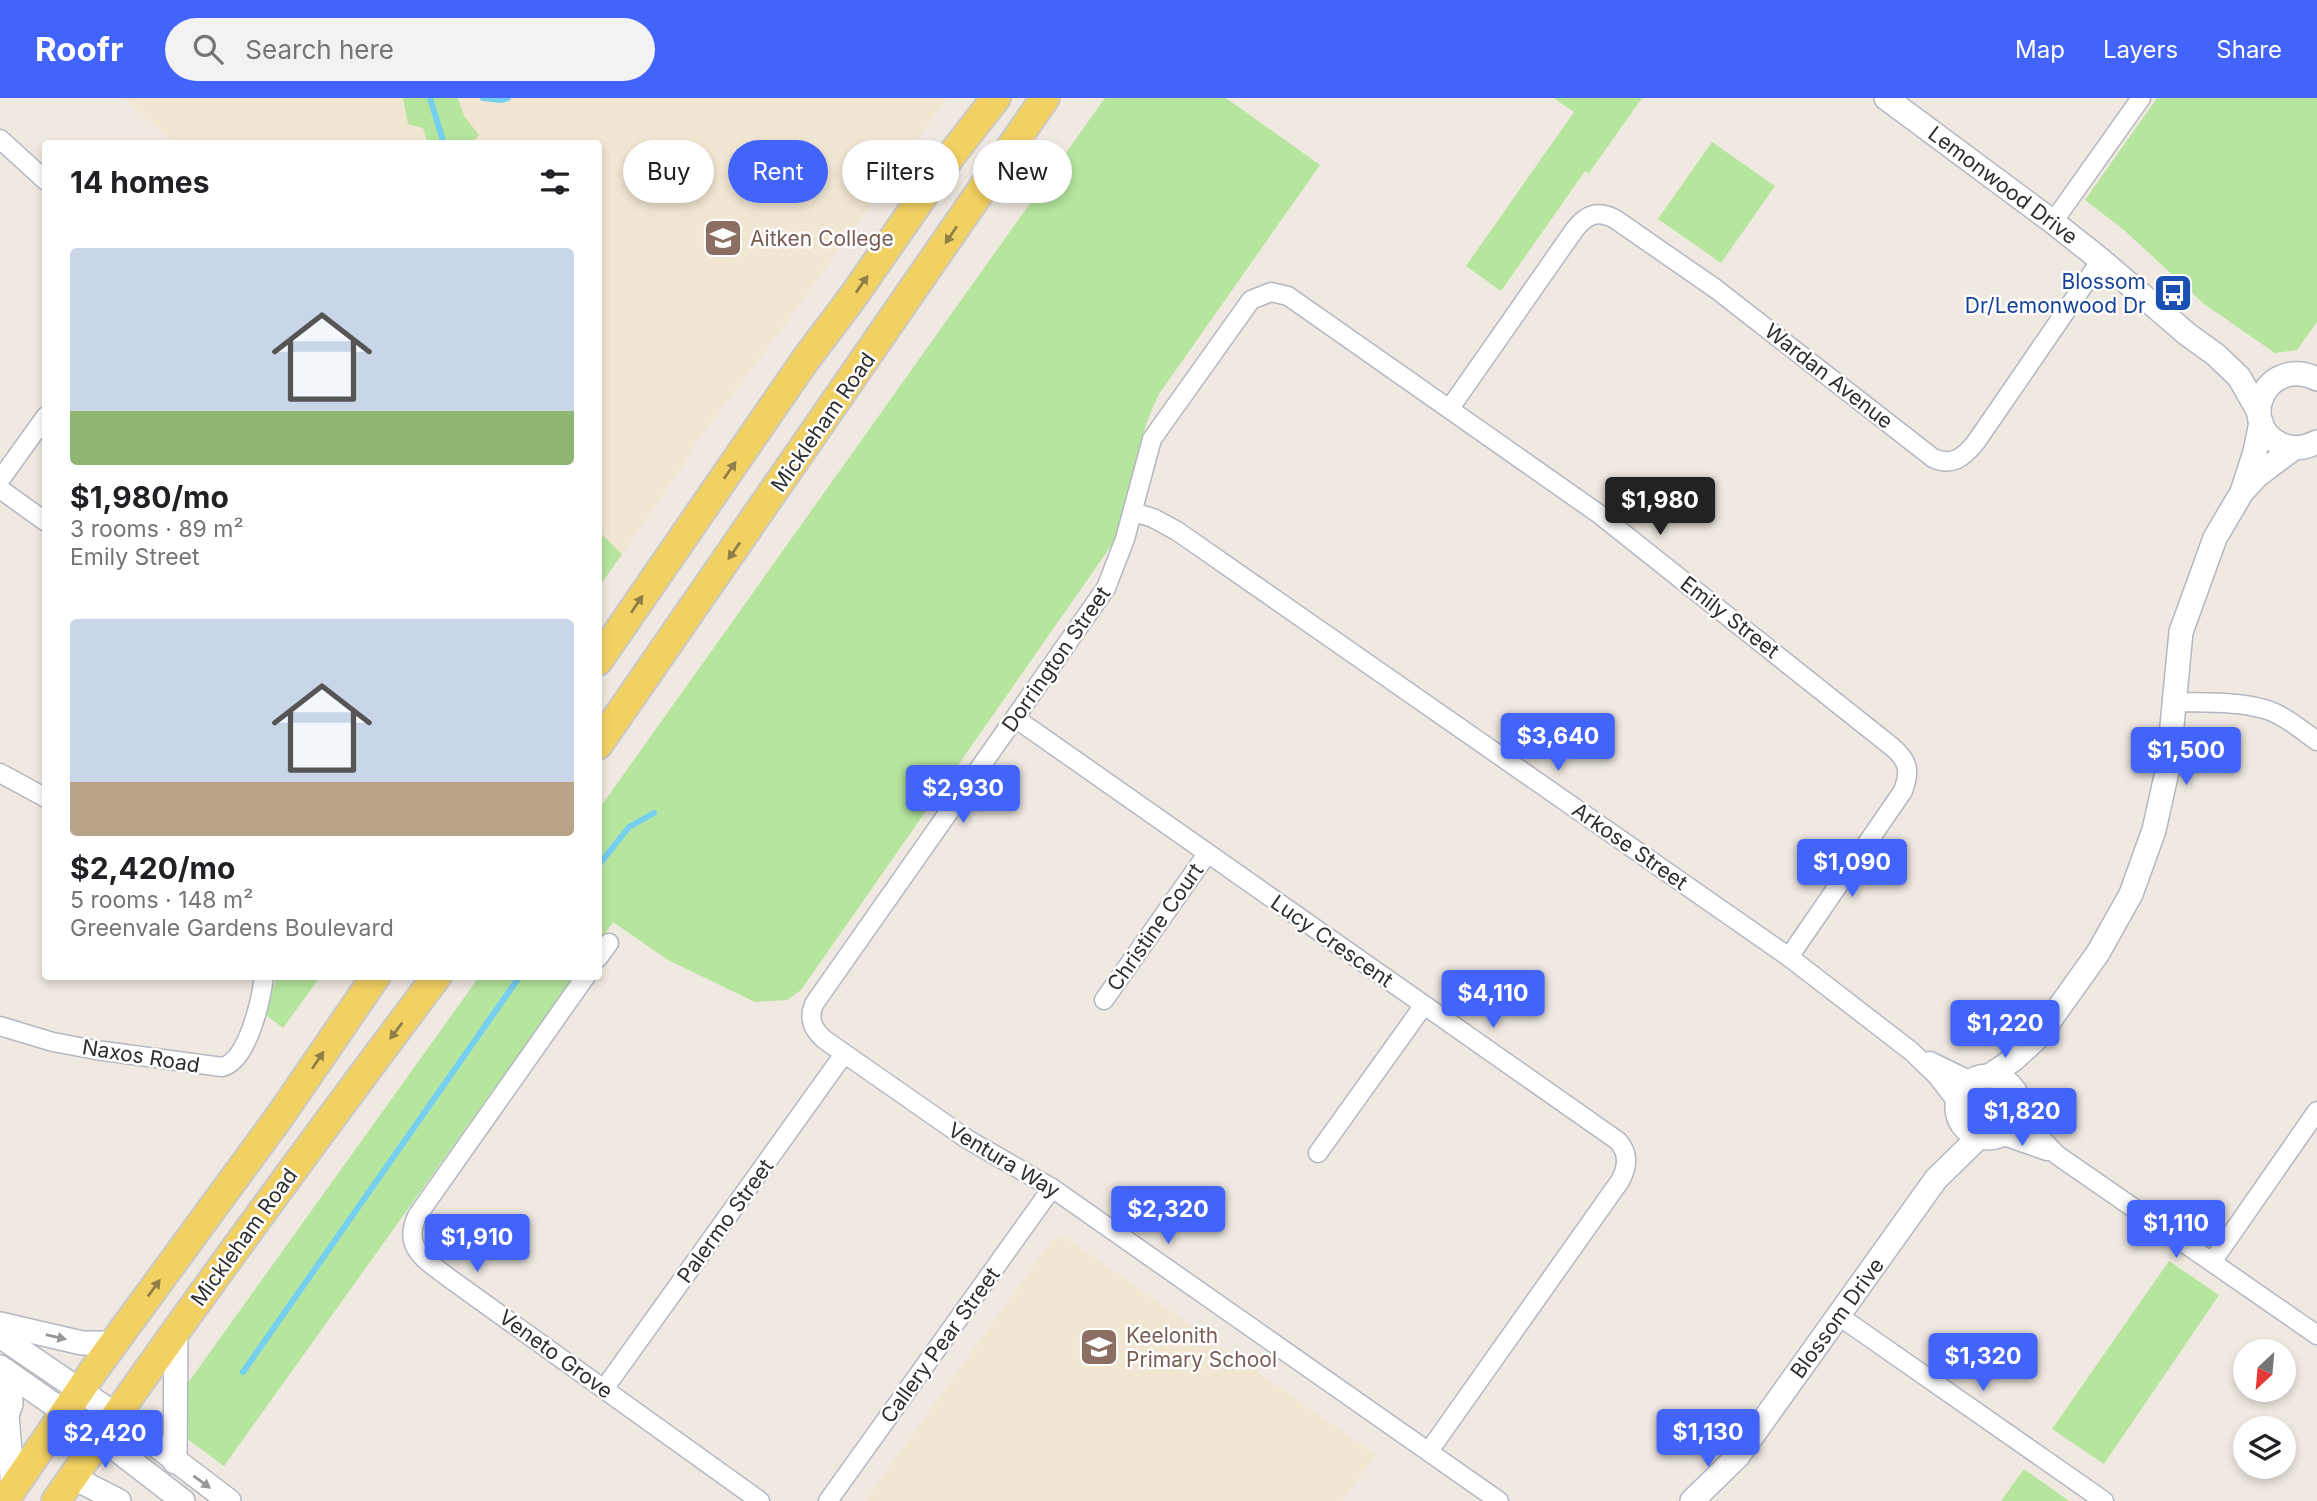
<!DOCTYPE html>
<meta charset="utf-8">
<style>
body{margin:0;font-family:Inter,sans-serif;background:#f2f2f2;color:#202124;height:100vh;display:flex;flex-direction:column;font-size:26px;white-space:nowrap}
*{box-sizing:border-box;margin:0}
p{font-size:23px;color:#757577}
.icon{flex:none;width:38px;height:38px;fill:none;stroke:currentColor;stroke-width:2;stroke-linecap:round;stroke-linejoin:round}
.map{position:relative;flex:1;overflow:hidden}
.side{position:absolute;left:42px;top:42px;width:560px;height:840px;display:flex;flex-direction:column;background:#fff;border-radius:7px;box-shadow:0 4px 10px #0003}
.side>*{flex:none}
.banner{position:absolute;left:623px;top:42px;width:665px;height:63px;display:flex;gap:14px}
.needle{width:46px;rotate:206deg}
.fabs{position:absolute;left:2233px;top:1241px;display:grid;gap:14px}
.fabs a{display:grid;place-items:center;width:63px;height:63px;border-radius:50%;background:#fff;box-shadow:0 4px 10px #0003;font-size:35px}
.price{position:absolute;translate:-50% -60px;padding:0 16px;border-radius:7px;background:#4264fb;color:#fff;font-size:23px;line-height:46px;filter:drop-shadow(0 2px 4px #0008)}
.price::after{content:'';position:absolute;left:50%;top:42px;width:21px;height:16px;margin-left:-10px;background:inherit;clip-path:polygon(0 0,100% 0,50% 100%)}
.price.selected{background:#222;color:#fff}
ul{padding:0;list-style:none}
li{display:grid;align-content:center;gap:14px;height:371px;padding:0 28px}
li span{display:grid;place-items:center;height:217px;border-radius:7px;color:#555}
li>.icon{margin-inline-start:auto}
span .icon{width:126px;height:126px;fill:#fffc;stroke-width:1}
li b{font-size:30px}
h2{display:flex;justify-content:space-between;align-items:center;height:84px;padding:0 28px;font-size:30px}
.chip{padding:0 24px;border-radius:32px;background:#fff;box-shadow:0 4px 10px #0003;font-size:24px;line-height:63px}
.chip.selected{background:#4264fb;color:#fff}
header{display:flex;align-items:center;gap:42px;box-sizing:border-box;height:98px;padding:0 35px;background:#4264fb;color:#fff}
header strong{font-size:33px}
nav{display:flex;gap:38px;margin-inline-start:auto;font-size:24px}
.search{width:490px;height:63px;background:#f2f2f2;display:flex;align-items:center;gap:18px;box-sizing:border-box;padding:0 24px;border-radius:38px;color:#757577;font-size:26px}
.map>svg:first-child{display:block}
.education{fill:#f0e6d1}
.green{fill:#b6e59e}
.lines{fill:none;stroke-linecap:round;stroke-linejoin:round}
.stream{stroke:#75cff0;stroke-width:6}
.minor-casing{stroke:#b4b7c1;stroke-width:21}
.tertiary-casing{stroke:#b4b7c1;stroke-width:26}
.primary-casing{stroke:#c9c9c9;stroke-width:32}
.minor{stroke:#fff;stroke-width:18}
.tertiary{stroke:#fff;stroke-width:23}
.primary{stroke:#f2d163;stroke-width:28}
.oneway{fill:#908048}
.oneway2{fill:#969696}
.labels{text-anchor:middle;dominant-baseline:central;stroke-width:5;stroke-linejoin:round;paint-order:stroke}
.street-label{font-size:21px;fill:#2e2e2e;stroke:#fff}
.education-label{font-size:21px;fill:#785e54;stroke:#fff;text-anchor:start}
.transit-label{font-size:21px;fill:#164399;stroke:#fff;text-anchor:end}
</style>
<header>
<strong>Roofr</strong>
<div class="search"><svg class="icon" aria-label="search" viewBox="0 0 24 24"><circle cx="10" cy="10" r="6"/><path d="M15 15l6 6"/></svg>Search here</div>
<nav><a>Map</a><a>Layers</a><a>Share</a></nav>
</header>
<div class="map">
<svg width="2317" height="1403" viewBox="0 0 2317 1403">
<rect width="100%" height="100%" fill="#efe9e1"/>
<g class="education">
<polygon points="124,0 947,0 779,235 692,350 685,365 622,456 599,434 598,46 174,45"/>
<polygon points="1065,1139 1376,1357 1342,1403 865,1403 1052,1142"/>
</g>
<g class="green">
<polygon points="403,0 458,0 464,18 479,37 472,45 434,45 426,41 423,30 408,26"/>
<path d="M 1105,0 L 1226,0 L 1320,67 L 1159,296 C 1137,339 1130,392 1118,438 L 801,892 L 787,902 L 755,904 L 668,862 L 613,824 L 599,844 L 599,711 Z"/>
<polygon points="1554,0 1642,0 1589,75 1585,73 1501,193 1466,168 1574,14"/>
<polygon points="2157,0 2317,0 2317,224 2297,252 2275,255 2204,206 2124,132 2085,102"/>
<polygon points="1712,44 1775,88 1721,165 1658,121"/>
<polygon points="599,434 622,456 599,489"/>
<polygon points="276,879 320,879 283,930 266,917"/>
<polygon points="479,879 574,879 224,1368 186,1340 175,1303"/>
<polygon points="2169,1163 2219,1197 2104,1366 2052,1331"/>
<polygon points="2024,1371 2069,1403 2001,1403"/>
</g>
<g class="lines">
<g class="stream">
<polyline points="430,0 444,46"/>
<polyline points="483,0 502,2 508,0"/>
<polyline points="598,768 629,729 654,715"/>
<polyline points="243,1274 520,878"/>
</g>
<g class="minor-casing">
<g id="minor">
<polyline points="0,41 46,83"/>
<polyline points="2053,124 2141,0"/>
<path d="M 1450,310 L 1575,131 C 1587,116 1598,112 1615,121 L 1716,191 L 1933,360 C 1952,369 1964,359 1976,344 L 2101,162"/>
<polyline points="0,382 46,318"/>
<polyline points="0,391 46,424"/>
<polyline points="1133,414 1153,420 1177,433 1789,859 1911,953 1937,978 1957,1004"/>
<path d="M 2175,604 C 2204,605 2237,603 2264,611 C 2283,616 2301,632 2317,643"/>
<path d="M 1015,620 L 1618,1043 C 1629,1055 1628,1069 1620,1083 L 1429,1353"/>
<polyline points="0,675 46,700"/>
<polyline points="598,860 609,845"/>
<path d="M 586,878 L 417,1118 C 402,1150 426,1162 449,1180 L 760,1403"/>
<polyline points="1104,902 1207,756"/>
<path d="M 0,928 L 53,944 L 96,952 L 222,969 C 248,963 261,902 264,878"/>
<polyline points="1930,963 1971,983"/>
<polyline points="2018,1016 2057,1057 2317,1237"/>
<polyline points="2001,1037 2047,1053"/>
<polyline points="1318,1055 1424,907"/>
<polyline points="2212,1164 2317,1013"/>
<polyline points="1839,1218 2104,1403"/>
<polyline points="604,1291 844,956"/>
<polyline points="828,1403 1052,1090"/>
<path d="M 1499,1403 L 1052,1090 L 967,1041 L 825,942 C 813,932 808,921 814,906 L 1106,490 L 1125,441 L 1152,341 L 1251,202 L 1271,194 L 1288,198 L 1599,416 L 1891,648 C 1908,662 1911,672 1903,693 L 1789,859"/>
</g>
</g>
<g class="tertiary-casing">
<g id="tertiary">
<polyline points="1886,0 2053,124 2101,162 2187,236 2216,257 2239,279 2259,314"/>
<path d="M 2317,281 C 2267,257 2236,324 2280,346 C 2292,352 2305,350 2317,344"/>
<polyline points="2244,392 2258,377 2294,350"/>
<polyline points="1989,978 2013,962 2038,939 2098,855 2131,796 2154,732 2168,669 2181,534 2215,440 2242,394 2255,354 2261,324"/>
<circle cx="1988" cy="1009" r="31"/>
<polyline points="0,1226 82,1245 114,1245"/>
<polyline points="0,1238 116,1317 229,1403"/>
<polyline points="0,1269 100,1339 183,1403"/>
<polyline points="10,1277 11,1306 7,1317 13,1390"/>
<polyline points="175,1364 176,1234"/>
<polyline points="72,1379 119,1403"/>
<polyline points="1692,1403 1738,1358 1936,1081 1979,1039"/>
</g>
</g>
<g class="primary-casing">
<g id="primary">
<polyline points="598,563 806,261 852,200 950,59 996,0"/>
<polyline points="598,647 1045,0"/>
<polyline points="4,1403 94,1272 280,1018 376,878"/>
<path d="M 56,1403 C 179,1226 307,1051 437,878"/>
</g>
</g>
<use href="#minor" class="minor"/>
<use href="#tertiary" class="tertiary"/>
<use href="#primary" class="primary"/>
</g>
<defs><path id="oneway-solid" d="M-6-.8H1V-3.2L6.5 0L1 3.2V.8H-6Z" transform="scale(1.75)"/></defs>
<g class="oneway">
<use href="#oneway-solid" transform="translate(951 137) rotate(124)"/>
<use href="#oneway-solid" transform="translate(862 186) rotate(-55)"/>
<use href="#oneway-solid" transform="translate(730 372) rotate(-55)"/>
<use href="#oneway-solid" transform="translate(734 453) rotate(125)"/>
<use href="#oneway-solid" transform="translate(637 506) rotate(-56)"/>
<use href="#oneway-solid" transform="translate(396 933) rotate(127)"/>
<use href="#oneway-solid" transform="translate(318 962) rotate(-56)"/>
<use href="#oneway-solid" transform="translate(154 1190) rotate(-54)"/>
</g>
<g class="oneway2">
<use href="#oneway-solid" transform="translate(56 1239) rotate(13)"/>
<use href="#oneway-solid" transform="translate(202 1384) rotate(36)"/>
</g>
<defs>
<g id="school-square" transform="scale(2.0125)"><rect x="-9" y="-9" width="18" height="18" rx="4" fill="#8d6e63" stroke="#fff"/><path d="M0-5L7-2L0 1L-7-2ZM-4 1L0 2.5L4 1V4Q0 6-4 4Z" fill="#fff"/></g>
<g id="bus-square" transform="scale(2.0125)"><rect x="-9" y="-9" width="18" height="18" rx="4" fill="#1a4fb4" stroke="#fff"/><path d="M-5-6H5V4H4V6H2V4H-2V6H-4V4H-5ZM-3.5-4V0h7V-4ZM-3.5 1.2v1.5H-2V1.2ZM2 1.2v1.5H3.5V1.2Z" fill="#fff"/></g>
</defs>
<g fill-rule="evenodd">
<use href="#school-square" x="723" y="140"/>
<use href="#bus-square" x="2173" y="195"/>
<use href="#school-square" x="1099" y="1249"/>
</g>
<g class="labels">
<g class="street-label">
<text transform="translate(2003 87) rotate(37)">Lemonwood Drive</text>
<text transform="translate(1829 278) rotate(38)">Wardan Avenue</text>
<text transform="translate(823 324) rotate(-55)">Mickleham Road</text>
<text transform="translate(1730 519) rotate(38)">Emily Street</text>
<text transform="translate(1056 561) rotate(-55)">Dorrington Street</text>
<text transform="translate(1630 748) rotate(35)">Arkose Street</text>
<text transform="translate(1155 829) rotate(-55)">Christine Court</text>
<text transform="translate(1332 843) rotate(35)">Lucy Crescent</text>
<text transform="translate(141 958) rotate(9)">Naxos Road</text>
<text transform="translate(1004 1062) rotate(31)">Ventura Way</text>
<text transform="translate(725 1123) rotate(-54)">Palermo Street</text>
<text transform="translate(244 1139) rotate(-54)">Mickleham Road</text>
<text transform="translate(1837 1220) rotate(-54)">Blossom Drive</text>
<text transform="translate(940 1247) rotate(-54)">Callery Pear Street</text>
<text transform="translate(556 1256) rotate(36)">Veneto Grove</text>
</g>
<g class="education-label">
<text x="750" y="140">Aitken College</text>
<text x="1126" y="1237">Keelonith<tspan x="1126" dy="24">Primary School</tspan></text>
</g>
<g class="transit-label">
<text x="2146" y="183">Blossom<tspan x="2146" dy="24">Dr/Lemonwood Dr</tspan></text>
</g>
</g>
</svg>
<div class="fabs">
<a><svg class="needle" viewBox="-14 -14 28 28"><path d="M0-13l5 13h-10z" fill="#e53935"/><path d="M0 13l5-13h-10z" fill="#757577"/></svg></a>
<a><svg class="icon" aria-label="layers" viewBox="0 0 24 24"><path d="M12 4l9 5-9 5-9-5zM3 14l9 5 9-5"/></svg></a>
</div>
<b class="price selected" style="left:1660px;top:439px">$1,980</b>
<b class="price" style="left:1558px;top:675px">$3,640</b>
<b class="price" style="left:2186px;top:689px">$1,500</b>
<b class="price" style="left:963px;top:727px">$2,930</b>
<b class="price" style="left:1852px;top:801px">$1,090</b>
<b class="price" style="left:1493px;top:932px">$4,110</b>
<b class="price" style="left:2005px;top:962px">$1,220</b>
<b class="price" style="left:2022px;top:1050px">$1,820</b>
<b class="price" style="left:1168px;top:1148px">$2,320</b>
<b class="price" style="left:2176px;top:1162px">$1,110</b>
<b class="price" style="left:477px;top:1176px">$1,910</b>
<b class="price" style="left:1983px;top:1295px">$1,320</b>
<b class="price" style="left:1708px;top:1371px">$1,130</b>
<b class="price" style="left:105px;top:1372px">$2,420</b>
<div class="banner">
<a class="chip">Buy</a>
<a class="chip selected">Rent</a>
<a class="chip">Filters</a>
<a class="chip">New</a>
</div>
<section class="side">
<h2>14 homes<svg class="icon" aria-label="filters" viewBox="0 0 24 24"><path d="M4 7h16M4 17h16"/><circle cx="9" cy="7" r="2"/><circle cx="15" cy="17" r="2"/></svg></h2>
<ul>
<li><span style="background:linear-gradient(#c9d6e8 75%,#8fb573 0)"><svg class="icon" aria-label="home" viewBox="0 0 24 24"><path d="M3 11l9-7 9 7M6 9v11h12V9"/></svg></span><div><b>$1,980/mo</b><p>3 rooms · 89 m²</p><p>Emily Street</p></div></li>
<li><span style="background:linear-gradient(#c9d6e8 75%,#b9a48a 0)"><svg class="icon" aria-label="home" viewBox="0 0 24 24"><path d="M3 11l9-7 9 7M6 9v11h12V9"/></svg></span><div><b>$2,420/mo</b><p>5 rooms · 148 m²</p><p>Greenvale Gardens Boulevard</p></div></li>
</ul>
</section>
</div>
